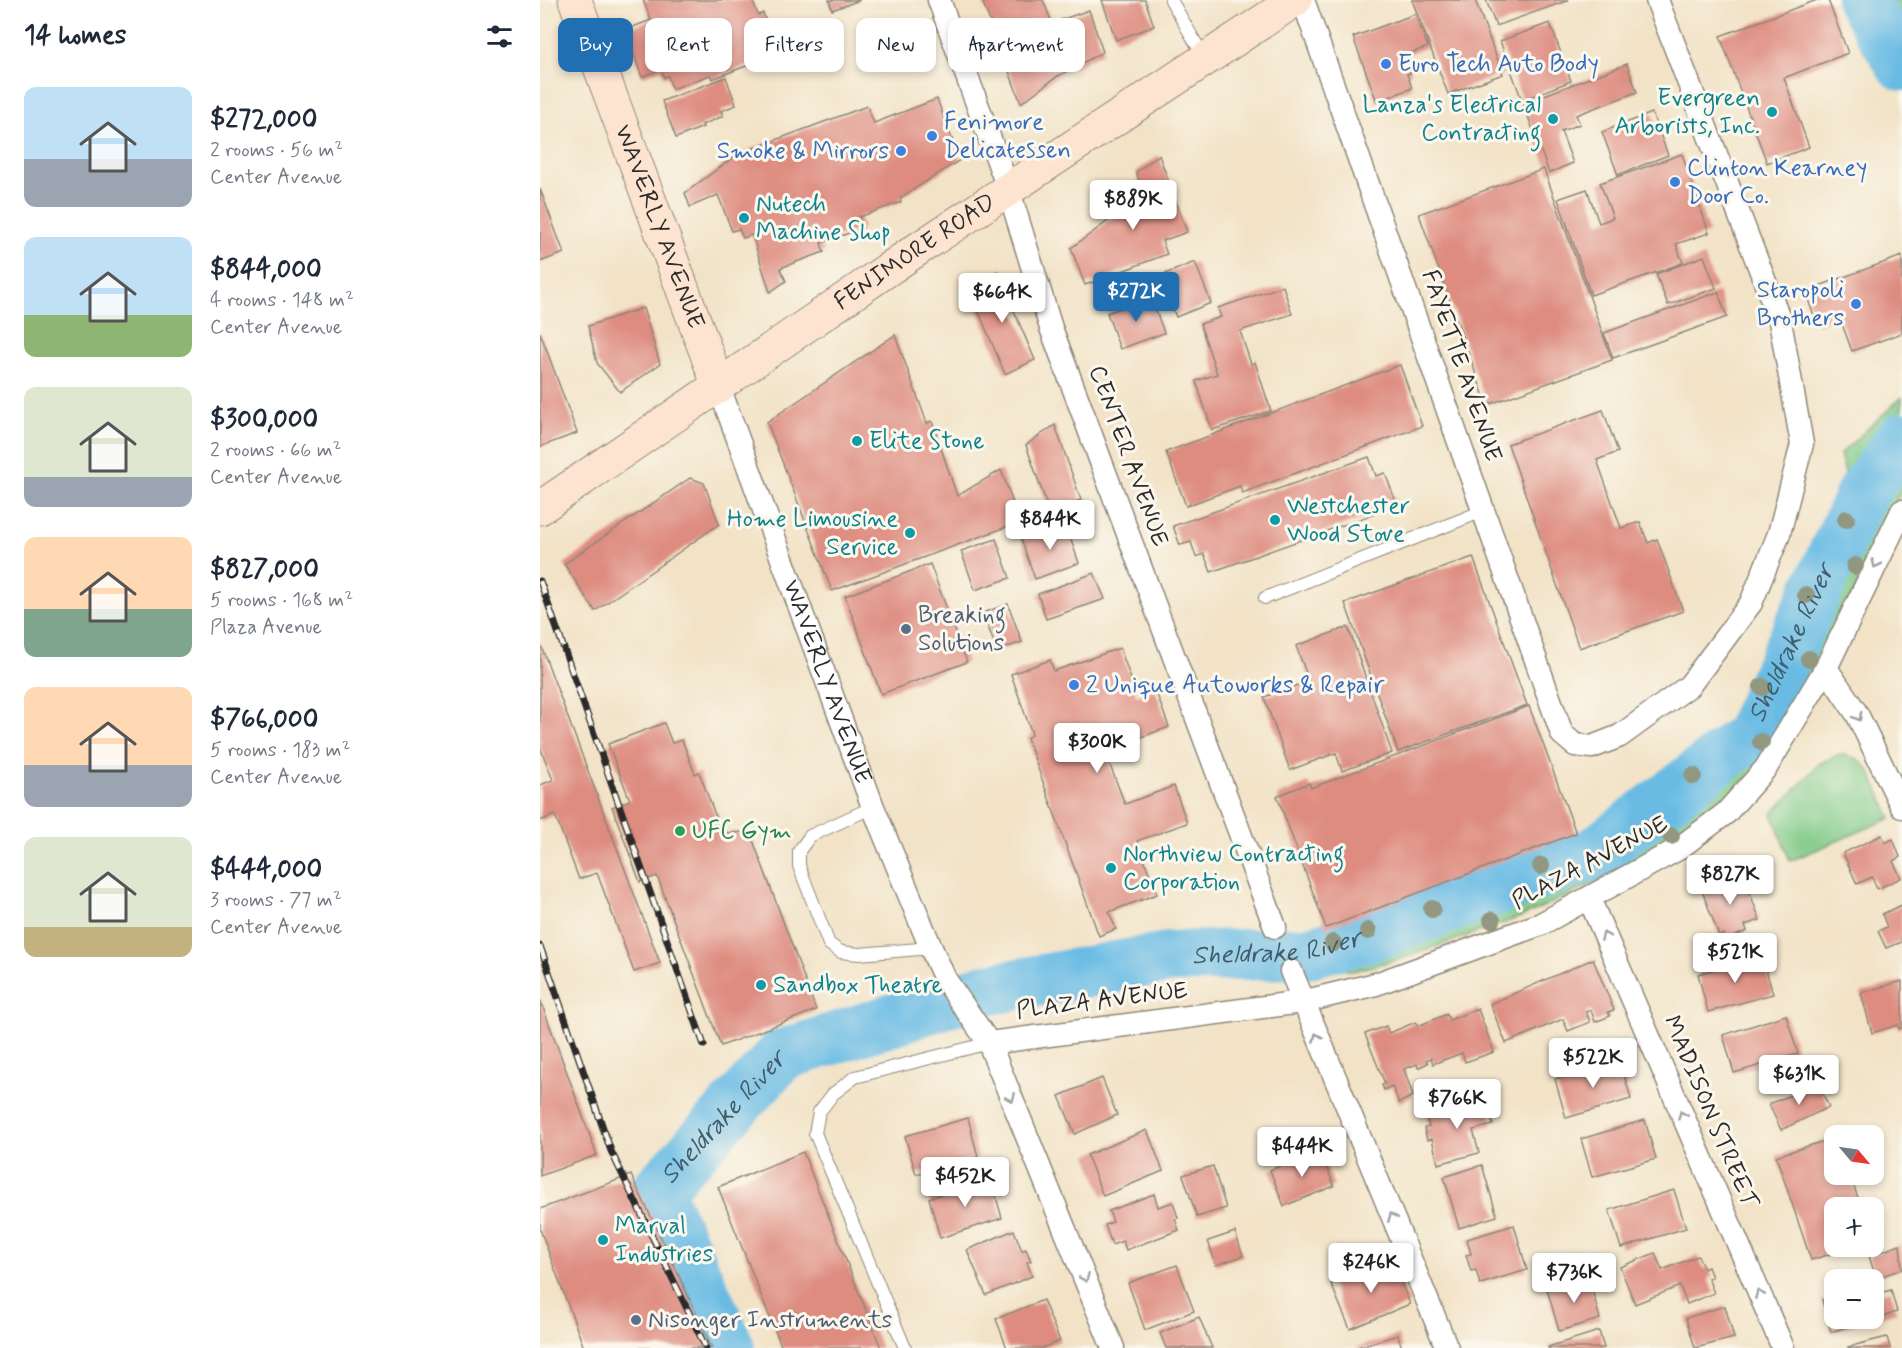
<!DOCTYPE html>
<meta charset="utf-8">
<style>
body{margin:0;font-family:Mynerve,sans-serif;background:#f6f6f7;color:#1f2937;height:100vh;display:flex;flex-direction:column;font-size:22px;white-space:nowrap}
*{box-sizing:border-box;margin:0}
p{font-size:20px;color:#747a83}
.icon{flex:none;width:33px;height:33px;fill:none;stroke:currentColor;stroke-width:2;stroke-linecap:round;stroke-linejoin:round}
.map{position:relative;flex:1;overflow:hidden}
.details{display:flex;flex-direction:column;background:#fff;width:540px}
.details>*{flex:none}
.banner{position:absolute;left:18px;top:18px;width:570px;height:54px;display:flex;gap:12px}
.needle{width:39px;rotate:119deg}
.fabs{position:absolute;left:1284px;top:1125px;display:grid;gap:12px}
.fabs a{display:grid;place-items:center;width:60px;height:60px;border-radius:12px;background:#fff;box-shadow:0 3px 9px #0003;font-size:30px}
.price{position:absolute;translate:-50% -51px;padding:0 14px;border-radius:6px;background:#fff;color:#222;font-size:20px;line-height:39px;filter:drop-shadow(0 2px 3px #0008)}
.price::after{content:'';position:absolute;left:50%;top:36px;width:18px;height:14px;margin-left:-9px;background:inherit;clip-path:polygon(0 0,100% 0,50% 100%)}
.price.selected{background:#1f6fb2;color:#fff}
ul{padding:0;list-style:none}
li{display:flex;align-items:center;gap:18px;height:150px;padding:0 24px}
li span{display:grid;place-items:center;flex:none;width:168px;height:120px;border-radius:12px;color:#555}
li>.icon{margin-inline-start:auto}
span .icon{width:72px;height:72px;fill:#fffc;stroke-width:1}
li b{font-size:26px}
h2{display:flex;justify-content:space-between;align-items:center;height:72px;padding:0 24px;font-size:26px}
.chip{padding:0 21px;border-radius:12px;background:#fff;box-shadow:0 3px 9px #0003;font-size:21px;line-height:54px}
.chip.selected{background:#1f6fb2;color:#fff}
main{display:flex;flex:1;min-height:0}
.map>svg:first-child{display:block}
.green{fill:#7ec986;stroke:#547a58;stroke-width:1.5}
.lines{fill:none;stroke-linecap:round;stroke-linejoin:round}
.river{stroke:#69bbe4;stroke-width:52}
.building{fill:#de8c80}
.lane-casing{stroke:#8e8779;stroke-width:14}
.street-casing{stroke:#8e8779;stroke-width:25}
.secondary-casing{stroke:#8e8779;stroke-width:35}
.lane{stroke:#fff;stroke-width:12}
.street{stroke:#fff;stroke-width:22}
.secondary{stroke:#fde4d1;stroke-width:33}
.rail-casing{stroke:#2b2b2b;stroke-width:7}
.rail{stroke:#fbf7ec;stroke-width:4.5;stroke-dasharray:14;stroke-linecap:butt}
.tree{fill:#929880}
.oneway{stroke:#a0a0a0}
.shop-dot{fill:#3f7fe0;stroke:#fbf7ec;stroke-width:2}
.culture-dot{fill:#0f9aa8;stroke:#fbf7ec;stroke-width:2}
.service-dot{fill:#5c6f8a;stroke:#fbf7ec;stroke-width:2}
.leisure-dot{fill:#2e9e5b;stroke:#fbf7ec;stroke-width:2}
.labels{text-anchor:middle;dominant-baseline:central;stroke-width:6;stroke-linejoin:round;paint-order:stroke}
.shop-label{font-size:24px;fill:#366cbe;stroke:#fbf7ec;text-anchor:start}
.culture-label{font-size:24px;fill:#0d838f;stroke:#fbf7ec;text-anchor:start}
.street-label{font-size:24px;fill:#2b2b2b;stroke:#fbf7ec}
.service-label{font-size:24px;fill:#4e5e75;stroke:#fbf7ec;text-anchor:start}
.leisure-label{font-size:24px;fill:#27864d;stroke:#fbf7ec;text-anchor:start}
.water-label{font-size:26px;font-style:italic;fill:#415d6c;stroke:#fbf7ec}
</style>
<main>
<section class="details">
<h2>14 homes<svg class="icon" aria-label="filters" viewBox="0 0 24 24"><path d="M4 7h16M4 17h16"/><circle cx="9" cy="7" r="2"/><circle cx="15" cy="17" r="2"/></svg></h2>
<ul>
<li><span style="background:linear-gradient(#bfe0f5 60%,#9aa5b1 0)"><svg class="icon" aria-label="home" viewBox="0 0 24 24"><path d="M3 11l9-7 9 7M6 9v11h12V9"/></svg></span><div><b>$272,000</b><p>2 rooms · 56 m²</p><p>Center Avenue</p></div></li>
<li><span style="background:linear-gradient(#bfe0f5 65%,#8fb573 0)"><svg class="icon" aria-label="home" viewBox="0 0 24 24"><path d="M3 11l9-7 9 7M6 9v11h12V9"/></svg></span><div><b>$844,000</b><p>4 rooms · 148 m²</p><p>Center Avenue</p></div></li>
<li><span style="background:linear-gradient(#dfe7d0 75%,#9aa5b1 0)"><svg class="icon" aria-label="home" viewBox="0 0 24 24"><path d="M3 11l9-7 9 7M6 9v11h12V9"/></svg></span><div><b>$300,000</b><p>2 rooms · 66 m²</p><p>Center Avenue</p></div></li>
<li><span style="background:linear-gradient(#ffd9b3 60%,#7fa58c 0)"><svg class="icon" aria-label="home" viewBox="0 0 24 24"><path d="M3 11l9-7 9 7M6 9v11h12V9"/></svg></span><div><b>$827,000</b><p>5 rooms · 168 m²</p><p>Plaza Avenue</p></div></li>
<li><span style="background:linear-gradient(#ffd9b3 65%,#9aa5b1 0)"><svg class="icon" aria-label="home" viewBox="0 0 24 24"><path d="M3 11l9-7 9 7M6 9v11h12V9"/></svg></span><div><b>$766,000</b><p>5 rooms · 183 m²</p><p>Center Avenue</p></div></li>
<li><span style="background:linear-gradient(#dfe7d0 75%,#c2b280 0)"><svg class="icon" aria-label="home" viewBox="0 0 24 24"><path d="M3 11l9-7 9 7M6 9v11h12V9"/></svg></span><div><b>$444,000</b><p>3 rooms · 77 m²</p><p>Center Avenue</p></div></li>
</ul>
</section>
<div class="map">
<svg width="1362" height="1348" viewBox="0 0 1362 1348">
<rect width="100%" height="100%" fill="#fbf7ec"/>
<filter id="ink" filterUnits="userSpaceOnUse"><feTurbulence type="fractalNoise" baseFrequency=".0167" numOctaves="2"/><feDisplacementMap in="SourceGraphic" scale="12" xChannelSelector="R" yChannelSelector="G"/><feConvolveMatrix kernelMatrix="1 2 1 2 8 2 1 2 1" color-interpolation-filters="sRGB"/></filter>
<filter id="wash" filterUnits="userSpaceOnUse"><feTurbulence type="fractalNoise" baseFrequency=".008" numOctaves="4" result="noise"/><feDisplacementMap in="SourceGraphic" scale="24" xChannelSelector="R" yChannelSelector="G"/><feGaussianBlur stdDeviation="1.35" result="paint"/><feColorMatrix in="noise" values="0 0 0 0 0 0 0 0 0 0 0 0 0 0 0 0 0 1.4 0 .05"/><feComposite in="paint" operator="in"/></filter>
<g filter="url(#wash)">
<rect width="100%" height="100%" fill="#f2e3c7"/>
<g class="green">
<polygon points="1309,0 1362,0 1362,89"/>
<polygon points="1362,397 1362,489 1276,676 1229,756 1177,811 1094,865 981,917 864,958 813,971 789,967 770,956 746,928 787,938 1042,845 1194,722 1309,489 1300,454"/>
<polygon points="1300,754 1318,759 1329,770 1351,818 1250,861 1232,814 1280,763"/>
</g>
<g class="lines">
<g class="river">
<polyline points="1322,0 1362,65"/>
<path id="s1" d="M 189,1348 L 117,1190 L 242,1055 L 445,990 L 632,957 L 766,953 L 833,935 L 1053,854 L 1209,736 L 1321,495 L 1362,438"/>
</g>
</g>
<g id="blocks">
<g class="building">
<polygon points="103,0 212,0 218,15 223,13 238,54 172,79 170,75 132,89 128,76 124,77 121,69 102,77 85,30 111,20"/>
<polygon points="289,0 320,0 292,10"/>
<polygon points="442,0 503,0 512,23 549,10 563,52 518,76 481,103"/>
<polygon points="562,0 605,0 614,26 576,40"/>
<polygon points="872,0 935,0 963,74 908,94"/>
<polygon points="946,0 1029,0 956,26"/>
<polygon points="1277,0 1288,0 1308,53 1244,78 1269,147 1227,163 1180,36"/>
<polygon points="875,14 888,47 865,55 872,72 867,74 872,88 837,102 813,37"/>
<polygon points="1010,23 1031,81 982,100 960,41"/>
<polygon points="1087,64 1097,92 1036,115 1040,124 1021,131 1033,163 1009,173 983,103"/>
<polygon points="186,77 196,105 181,111 183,116 162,125 163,127 136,138 122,101"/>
<polygon points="397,99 420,160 360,198 361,202 319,217 323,228 281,243 284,252 240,268 246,281 230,292 212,235 203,238 199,229 192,231 178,195 150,207 145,193 198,154 327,106 334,123"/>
<polygon points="1112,113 1128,155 1078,175 1062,132"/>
<polygon points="1142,154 1169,233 1136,244 1143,263 1051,295 1018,199 1047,189 1059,223 1073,218 1060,183"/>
<polygon points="619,155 647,232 622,241 627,254 545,285 531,248 571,219 608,206 596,172"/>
<polygon points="1004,169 1072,360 947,405 879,214"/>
<polygon points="0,189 24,253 0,262"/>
<polygon points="1164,256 1176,288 1128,305 1116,274"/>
<polygon points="1362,256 1362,333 1312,351 1299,316 1277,324 1265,291"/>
<polygon points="655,262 671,303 636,317 620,276"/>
<polygon points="457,271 495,360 465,374 430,291"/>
<polygon points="743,286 752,314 700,331 711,364 715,362 731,411 672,430 656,381 677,374 660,324 681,317 678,308"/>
<polygon points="1178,292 1187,317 1073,358 1064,333"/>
<polygon points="611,297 624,333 580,349 567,313"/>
<polygon points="103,308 120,364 80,392 57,363 48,326"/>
<polygon points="0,332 37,433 0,447"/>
<polygon points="355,335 387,423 392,421 417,496 461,470 480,522 292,591 227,422"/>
<polygon points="860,365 882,426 702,493 700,486 646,506 626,452"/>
<polygon points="1063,410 1078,452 1057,460 1081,528 1100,522 1108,543 1117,539 1143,611 1039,648 968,444"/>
<polygon points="515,425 541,500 509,511 486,445"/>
<polygon points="829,457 836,476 845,473 856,502 836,509 837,513 671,572 664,554 656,557 651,542 640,545 633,526"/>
<polygon points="150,478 164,483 179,524 55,611 24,564"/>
<polygon points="525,523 539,563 495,579 481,539"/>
<polygon points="456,539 470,578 435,590 421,551"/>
<polygon points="933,557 987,705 858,752 805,603"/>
<polygon points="390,564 427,662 341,694 305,596"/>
<polygon points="554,573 565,599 506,619 498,594"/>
<polygon points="468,604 482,642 457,651 443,613"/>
<polygon points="808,627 852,753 802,771 796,753 750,770 724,697 769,681 756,646"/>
<polygon points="0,643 120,963 94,972 57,873 39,879 15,815 0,821 0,785 13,780 0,747"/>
<polygon points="580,648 597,696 615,689 629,727 596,739 599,748 568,760 585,804 634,786 647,823 597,841 617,894 569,912 576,929 559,936 487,738 492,734 471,674 510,660 514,671"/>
<polygon points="989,706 1036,833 786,928 737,796 769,783 771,788"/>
<polygon points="124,723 132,743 142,740 155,774 159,772 182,833 210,832 276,1010 181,1046 117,876 100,882 72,807 90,800 68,744"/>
<polygon points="1342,835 1345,843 1353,839 1360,857 1353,861 1361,878 1337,889 1332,877 1317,884 1303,853"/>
<polygon points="1199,874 1205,889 1208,888 1220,920 1205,925 1207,931 1186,940 1184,934 1179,936 1161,888"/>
<polygon points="1362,905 1362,942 1346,948 1338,931 1347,927 1342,914"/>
<polygon points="1222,956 1233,994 1168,1012 1158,974"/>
<polygon points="1053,959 1074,1010 1068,1012 1070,1016 1055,1022 1051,1010 1046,1012 1050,1022 1028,1031 1023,1019 966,1043 950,1004"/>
<polygon points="1362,981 1362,1028 1359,1029 1358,1025 1332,1033 1321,993"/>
<polygon points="0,999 57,1155 0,1176"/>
<polygon points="938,1009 954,1052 925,1062 922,1053 893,1064 891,1058 886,1060 888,1063 878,1068 877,1064 864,1069 873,1096 859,1103 852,1086 844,1090 842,1085 845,1084 825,1034 846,1026 849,1033 876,1022 878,1026 907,1014 909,1020"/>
<polygon points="1246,1015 1258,1054 1194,1073 1183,1035"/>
<polygon points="1080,1060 1091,1099 1026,1118 1015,1079"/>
<polygon points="562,1078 577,1115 535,1134 519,1096"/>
<polygon points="1278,1084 1289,1107 1241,1130 1229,1104"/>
<polygon points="945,1099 953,1125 933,1130 939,1153 898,1164 892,1139 887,1140 884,1128 889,1127 886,1116"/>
<polygon points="428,1118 438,1157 376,1174 365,1136"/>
<polygon points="1105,1120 1116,1159 1052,1177 1041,1139"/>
<polygon points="607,1130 623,1171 563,1196 547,1155"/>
<polygon points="1294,1138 1294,1174 1309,1174 1322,1208 1294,1208 1294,1246 1313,1247 1271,1260 1236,1156"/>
<polygon points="780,1150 794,1186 744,1206 730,1170"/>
<polygon points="263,1152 341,1348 242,1348 178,1187"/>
<polygon points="942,1165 957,1216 919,1228 904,1177"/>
<polygon points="673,1166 686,1208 657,1217 643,1175"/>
<polygon points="91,1175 128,1252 172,1348 44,1348 0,1229 0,1209"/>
<polygon points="451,1179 462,1218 400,1238 389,1198"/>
<polygon points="1134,1190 1146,1228 1081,1248 1069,1210"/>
<polygon points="614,1194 618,1207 633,1202 638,1218 635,1219 639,1230 586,1250 583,1241 572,1245 565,1225 573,1222 569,1211"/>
<polygon points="974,1225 987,1270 940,1284 936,1270 931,1271 926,1255 931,1254 927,1239"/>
<polygon points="474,1230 482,1251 486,1249 491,1261 487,1262 492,1276 446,1295 427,1250"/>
<polygon points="695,1232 703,1256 676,1265 668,1241"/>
<polygon points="1360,1245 1362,1269 1336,1278 1329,1256"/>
<polygon points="1115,1253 1122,1270 1158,1256 1164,1269 1168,1267 1172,1277 1168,1278 1174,1293 1147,1304 1140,1286 1095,1304 1080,1267"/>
<polygon points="851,1259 870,1304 810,1329 791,1284"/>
<polygon points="637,1265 654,1311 605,1330 588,1283"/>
<polygon points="1049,1278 1060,1319 1019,1331 1007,1289"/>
<polygon points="1339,1288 1340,1293 1351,1290 1357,1312 1334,1319 1334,1290"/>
<polygon points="1294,1296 1294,1318 1333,1319 1291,1332 1282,1300"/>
<polygon points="503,1300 520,1341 502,1348 467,1348 456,1319"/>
<polygon points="1185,1306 1194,1338 1155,1348 1146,1318"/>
<polygon points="659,1317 672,1348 626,1348 620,1333"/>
<polygon points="1059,1331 1064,1348 1008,1348 1008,1347"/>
<polygon points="858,1335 862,1348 817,1348 817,1347"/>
<polygon points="1347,1337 1350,1348 1309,1348 1308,1347"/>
</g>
</g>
</g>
<g filter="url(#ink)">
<use href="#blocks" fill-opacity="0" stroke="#8e8779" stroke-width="1.5"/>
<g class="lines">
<g class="lane-casing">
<g id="lane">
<polyline points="631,0 665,59"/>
<polyline points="725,598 943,511"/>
<polyline points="333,807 270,836 259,851 259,866 289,944 301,952 319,954 391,948"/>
<polyline points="365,1348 275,1133 279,1112 293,1094 315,1077 449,1043"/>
</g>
</g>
<g class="street-casing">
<g id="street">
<polyline points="399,0 469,191 511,328 735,927"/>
<polyline points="763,0 1022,734 1035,745 1052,747 1080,736 1149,686 1211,603 1239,534 1262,444 1240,321 1117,0"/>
<path id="s2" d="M 179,387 L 333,807 L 391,948 L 405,979 L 449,1043 L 573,1348"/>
<polyline points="1286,668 1317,714 1362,807"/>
<polyline points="1049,898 1243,1348"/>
<polyline points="751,971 907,1348"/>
<polyline points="449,1043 762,1002 836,984 1001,924 1138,849 1186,813 1226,768 1286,668 1362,511"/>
</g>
</g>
<g class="secondary-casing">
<g id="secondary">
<path id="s3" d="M 35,0 L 179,387"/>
<path id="s4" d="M 0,508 L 372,253 L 755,0"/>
</g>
</g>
<use href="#lane" class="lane"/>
<use href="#street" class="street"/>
<use href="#secondary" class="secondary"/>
<g class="rail-casing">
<g id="rail">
<polyline points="0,581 164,1045"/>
<polyline points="0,946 71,1151 166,1348"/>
</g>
</g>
<use href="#rail" class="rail"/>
</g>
<g class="tree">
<circle cx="1306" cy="519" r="9"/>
<circle cx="1315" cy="566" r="9"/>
<circle cx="1266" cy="595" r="9"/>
<circle cx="1269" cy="659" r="9"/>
<circle cx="1222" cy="687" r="9"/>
<circle cx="1221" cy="742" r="9"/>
<circle cx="1153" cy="776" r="9"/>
<circle cx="1131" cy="836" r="9"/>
<circle cx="1073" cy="846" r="9"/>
<circle cx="1001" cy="866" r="9"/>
<circle cx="892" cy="909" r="9"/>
<circle cx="952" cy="920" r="9"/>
<circle cx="828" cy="931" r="9"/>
<circle cx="793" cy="943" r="9"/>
</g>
<defs><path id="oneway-chevron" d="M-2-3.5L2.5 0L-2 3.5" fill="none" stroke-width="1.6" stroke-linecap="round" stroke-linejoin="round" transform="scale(1.5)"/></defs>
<g class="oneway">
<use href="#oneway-chevron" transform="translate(1336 564) rotate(116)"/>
<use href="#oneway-chevron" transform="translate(1318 717) rotate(61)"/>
<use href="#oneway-chevron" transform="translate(1065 936) rotate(-113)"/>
<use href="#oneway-chevron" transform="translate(777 1037) rotate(-113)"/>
<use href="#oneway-chevron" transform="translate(471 1098) rotate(68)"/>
<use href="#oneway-chevron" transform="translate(1142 1115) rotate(-113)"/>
<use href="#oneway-chevron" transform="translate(852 1217) rotate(-113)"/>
<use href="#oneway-chevron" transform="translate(545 1278) rotate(68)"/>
<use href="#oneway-chevron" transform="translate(1219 1294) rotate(-113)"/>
</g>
</g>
<g class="shop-dot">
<circle cx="846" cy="64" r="6"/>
<circle cx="392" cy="136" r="6"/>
<circle cx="361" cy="151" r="6"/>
<circle cx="1135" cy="182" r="6"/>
<circle cx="1316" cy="304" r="6"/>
<circle cx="534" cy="685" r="6"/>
</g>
<g class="culture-dot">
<circle cx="1232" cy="112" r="6"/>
<circle cx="1013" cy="119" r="6"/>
<circle cx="204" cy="218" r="6"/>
<circle cx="317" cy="441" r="6"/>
<circle cx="735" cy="520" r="6"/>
<circle cx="370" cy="533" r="6"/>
<circle cx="571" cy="868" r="6"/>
<circle cx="221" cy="985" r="6"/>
<circle cx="63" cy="1240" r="6"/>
</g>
<g class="service-dot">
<circle cx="366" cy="629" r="6"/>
<circle cx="96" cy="1320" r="6"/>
</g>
<circle class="leisure-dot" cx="140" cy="831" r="6"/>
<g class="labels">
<g class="shop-label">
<text x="858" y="64">Euro Tech Auto Body</text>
<text x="404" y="122">Fenimore<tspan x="404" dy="28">Delicatessen</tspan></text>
<text x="349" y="151" text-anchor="end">Smoke &amp; Mirrors</text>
<text x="1147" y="168">Clinton Kearney<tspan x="1147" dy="28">Door Co.</tspan></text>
<text x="1304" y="290" text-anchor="end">Staropoli<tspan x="1304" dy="28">Brothers</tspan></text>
<text x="546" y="685">2 Unique Autoworks &amp; Repair</text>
</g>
<g class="culture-label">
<text x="1220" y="98" text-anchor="end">Evergreen<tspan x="1220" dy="28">Arborists, Inc.</tspan></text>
<text x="1001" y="105" text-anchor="end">Lanza's Electrical<tspan x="1001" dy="28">Contracting</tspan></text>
<text x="216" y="204">Nutech<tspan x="216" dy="28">Machine Shop</tspan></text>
<text x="329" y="441">Elite Stone</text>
<text x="747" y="506">Westchester<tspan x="747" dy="28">Wood Stove</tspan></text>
<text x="358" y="519" text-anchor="end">Home Limousine<tspan x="358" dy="28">Service</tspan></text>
<text x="583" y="854">Northview Contracting<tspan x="583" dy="28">Corporation</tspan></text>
<text x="233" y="985">Sandbox Theatre</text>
<text x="75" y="1226">Marval<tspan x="75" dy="28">Industries</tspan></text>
</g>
<g class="street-label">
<text stroke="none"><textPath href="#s3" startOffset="242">WAVERLY AVENUE</textPath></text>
<text stroke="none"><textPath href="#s4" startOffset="454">FENIMORE ROAD</textPath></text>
<text transform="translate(921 366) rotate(71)">FAYETTE AVENUE</text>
<text transform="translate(588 456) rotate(70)">CENTER AVENUE</text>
<text stroke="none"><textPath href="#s2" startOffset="314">WAVERLY AVENUE</textPath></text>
<text transform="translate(1050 863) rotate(-28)">PLAZA AVENUE</text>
<text transform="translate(562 1001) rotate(-7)">PLAZA AVENUE</text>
<text transform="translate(1170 1112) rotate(67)">MADISON STREET</text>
</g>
<g class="service-label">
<text x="378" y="615">Breaking<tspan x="378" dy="28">Solutions</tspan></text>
<text x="108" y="1320">Nisonger Instruments</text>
</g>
<g class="leisure-label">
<text x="152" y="831">UFC Gym</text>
</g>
<g class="water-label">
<text stroke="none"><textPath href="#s1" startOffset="1496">Sheldrake River</textPath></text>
<text stroke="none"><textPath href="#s1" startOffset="866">Sheldrake River</textPath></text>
<text stroke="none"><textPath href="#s1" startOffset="272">Sheldrake River</textPath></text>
</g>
</g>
</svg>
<div class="fabs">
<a><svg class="needle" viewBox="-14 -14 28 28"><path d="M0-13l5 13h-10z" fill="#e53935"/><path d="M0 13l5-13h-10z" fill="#747a83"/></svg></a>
<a>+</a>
<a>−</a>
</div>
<b class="price" style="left:593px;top:231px">$889K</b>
<b class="price selected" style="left:596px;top:323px">$272K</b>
<b class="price" style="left:462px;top:324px">$664K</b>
<b class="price" style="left:510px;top:551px">$844K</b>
<b class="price" style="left:557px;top:774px">$300K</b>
<b class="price" style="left:1190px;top:906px">$827K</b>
<b class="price" style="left:1195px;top:984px">$521K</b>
<b class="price" style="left:1053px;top:1089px">$522K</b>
<b class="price" style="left:1259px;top:1106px">$631K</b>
<b class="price" style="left:917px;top:1130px">$766K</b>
<b class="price" style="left:762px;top:1178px">$444K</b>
<b class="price" style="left:425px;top:1208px">$452K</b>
<b class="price" style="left:831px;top:1294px">$246K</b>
<b class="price" style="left:1034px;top:1304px">$736K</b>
<div class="banner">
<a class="chip selected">Buy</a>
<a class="chip">Rent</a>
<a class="chip">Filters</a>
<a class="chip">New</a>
<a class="chip">Apartment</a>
</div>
</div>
</main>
